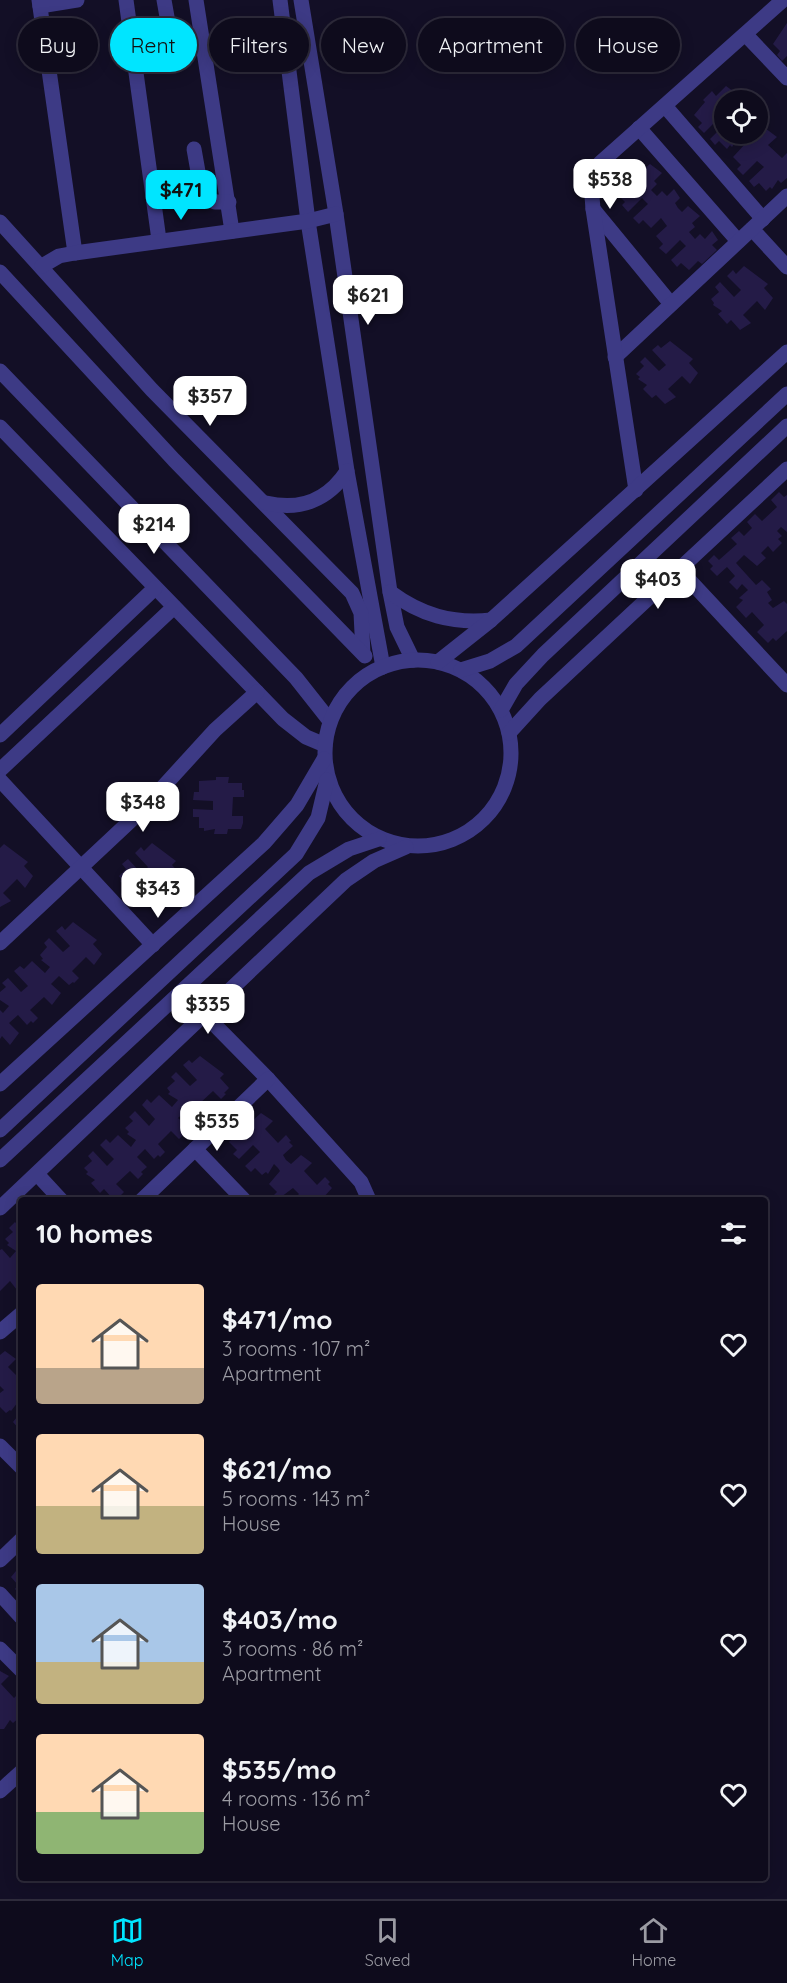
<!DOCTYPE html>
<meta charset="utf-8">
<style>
body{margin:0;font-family:Quicksand,sans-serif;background:#171425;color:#f1f3f6;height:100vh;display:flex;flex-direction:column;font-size:22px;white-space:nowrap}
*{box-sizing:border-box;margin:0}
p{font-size:20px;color:#9b9ba3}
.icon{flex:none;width:33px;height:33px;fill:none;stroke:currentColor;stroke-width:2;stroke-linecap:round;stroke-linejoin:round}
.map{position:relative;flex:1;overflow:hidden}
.panel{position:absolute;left:18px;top:1197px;width:750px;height:684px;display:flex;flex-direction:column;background:#0e0b1c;border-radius:6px;box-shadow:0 3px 15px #0003,0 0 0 2px #2e2b3b}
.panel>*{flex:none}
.hud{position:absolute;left:18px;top:18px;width:752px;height:54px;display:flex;gap:12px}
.buttons{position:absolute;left:714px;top:90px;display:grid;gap:12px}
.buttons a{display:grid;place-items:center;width:54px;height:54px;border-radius:50%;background:#0e0b1c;box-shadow:0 3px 15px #0003,0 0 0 2px #2e2b3b;font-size:30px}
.price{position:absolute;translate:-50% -51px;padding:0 14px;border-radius:12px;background:#fff;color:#222;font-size:20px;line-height:39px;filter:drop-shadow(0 2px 3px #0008)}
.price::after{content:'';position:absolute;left:50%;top:36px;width:18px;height:14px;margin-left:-9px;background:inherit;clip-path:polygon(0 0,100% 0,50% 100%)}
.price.selected{background:#00e5ff;color:#111}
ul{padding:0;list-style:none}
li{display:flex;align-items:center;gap:18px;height:150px;padding:0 18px}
li span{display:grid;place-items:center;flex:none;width:168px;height:120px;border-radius:6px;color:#555}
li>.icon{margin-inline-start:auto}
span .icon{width:72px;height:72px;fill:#fffc;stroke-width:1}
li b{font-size:26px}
h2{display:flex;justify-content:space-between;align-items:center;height:72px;padding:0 18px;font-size:26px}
.tag{padding:0 21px;border-radius:27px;background:#0e0b1c;box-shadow:0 3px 15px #0003,0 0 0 2px #2e2b3b;font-size:21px;line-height:54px}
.tag.selected{background:#00e5ff;color:#111}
.menu{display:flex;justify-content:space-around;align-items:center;height:84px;border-top:2px solid #2e2b3b;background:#0e0b1c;font-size:16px;color:#9b9ba3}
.menu a{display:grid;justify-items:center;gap:3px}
.menu .selected{color:#00e5ff}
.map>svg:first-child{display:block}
.building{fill:#241b47}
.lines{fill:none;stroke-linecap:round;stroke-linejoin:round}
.minor{stroke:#3d3a85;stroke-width:15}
</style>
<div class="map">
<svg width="787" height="1899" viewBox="0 0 787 1899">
<rect width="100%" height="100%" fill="#130f26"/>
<g class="building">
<polygon points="787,23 787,56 782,61 777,55 780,51 773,44"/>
<polygon points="726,86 737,94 731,100 724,100 724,134 751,134 755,138 765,128 777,137 768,145 782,158 787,153 787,178 781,183 778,180 772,189 770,187 766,191 759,183 754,187 749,181 764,167 757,161 743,175 737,169 741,165 733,157 745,144 738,138 732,147 730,145 727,149 719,141 715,145 710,139 724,125 718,119 704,133 698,127 702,123 694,115 705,102 703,100 712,91 716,96"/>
<polygon points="650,164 662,173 654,181 657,184 651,190 657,196 662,191 667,196 674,189 680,198 675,203 678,208 682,212 688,206 700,216 692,223 695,227 689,232 695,239 700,234 705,239 712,231 718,240 712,245 717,250 702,264 698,261 689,270 681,263 677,267 671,260 686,246 680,240 666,254 659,248 663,244 656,236 667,226 661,218 651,228 643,220 639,224 633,218 648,204 642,198 628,212 622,205 625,202 617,194 628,183 625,180 640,165 644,169"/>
<polygon points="744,266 768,284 764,288 773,298 765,310 757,301 743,315 751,323 740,330 731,320 727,324 718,314 722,311 713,305 714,303 711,299 719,292 715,287 720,282 734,297 741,290 727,276 733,270 736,274"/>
<polygon points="670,341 693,359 689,363 698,373 690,384 682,376 668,389 676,397 665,404 656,395 652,398 643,389 647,385 638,379 640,377 636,374 644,366 640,362 645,357 659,371 666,365 652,350 658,345 661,348"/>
<polygon points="779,492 784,497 787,495 787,532 781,527 777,531 782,536 778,539 782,543 773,552 768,546 761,553 766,558 757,566 744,555 736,563 756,585 762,580 771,589 767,592 772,600 768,603 773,608 784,601 787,604 787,631 776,641 773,638 768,643 757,632 764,625 752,612 746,618 736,607 743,600 739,598 748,590 742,584 737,590 729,582 735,576 727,567 717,576 710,569 713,566 708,561 714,555 719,560 737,544 731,538 739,531 744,536 752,528 747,522 755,514 762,521 777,507 771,500"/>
<polygon points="216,777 229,777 228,783 242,783 242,790 244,790 244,797 233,797 232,816 243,816 243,823 241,829 228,829 227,834 214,834 215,829 204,831 204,828 199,828 199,817 193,817 193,809 213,810 213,801 193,800 194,792 199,792 199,781 216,780"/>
<polygon points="152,843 176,861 172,865 181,875 173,887 165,879 151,892 158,900 148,907 138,897 135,901 126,891 129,888 120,881 122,880 119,876 126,869 122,864 128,859 142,874 148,867 135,853 141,847 144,851"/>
<polygon points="4,844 28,862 24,866 33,876 25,888 17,879 3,893 11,901 0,907 0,848"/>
<polygon points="73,922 97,940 93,944 102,954 94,965 86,957 72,971 79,978 74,983 73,982 69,985 59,976 51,984 61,993 52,1005 44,997 30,1010 38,1018 33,1023 31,1021 27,1025 18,1015 9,1023 19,1033 10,1045 2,1036 0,1039 0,1010 3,1013 9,1006 0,1000 0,992 6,987 2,983 8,978 21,992 28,986 14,971 20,966 24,969 32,961 45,973 50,967 41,960 43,959 40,955 47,947 44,943 49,938 63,952 70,946 56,931 62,926 65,930"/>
<polygon points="200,1056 224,1074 220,1078 229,1088 224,1093 226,1094 221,1099 213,1091 199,1104 206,1112 201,1117 196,1119 187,1110 178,1118 188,1127 182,1132 184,1134 179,1139 171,1131 158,1144 165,1152 160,1157 158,1155 154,1159 145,1149 137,1157 147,1167 141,1172 143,1174 138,1179 130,1171 116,1184 124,1192 119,1197 117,1195 113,1199 104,1189 100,1193 91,1183 95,1180 86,1174 88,1172 84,1168 92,1161 88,1156 93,1151 107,1166 114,1159 100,1145 106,1139 110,1143 118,1135 131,1147 136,1140 127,1134 129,1132 125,1128 133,1121 129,1117 135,1111 149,1126 155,1119 142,1105 147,1099 151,1103 159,1095 172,1107 178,1100 168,1094 170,1092 167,1088 175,1081 171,1077 176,1072 190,1086 197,1080 183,1065 189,1060 192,1063"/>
<polygon points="261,1113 273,1121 265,1129 278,1143 286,1135 291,1141 289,1142 293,1146 283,1155 286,1160 291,1164 301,1155 312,1163 304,1171 317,1185 325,1177 330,1182 328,1184 332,1188 323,1198 325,1200 293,1200 299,1194 293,1188 277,1200 273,1196 277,1192 269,1184 280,1171 278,1168 274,1164 268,1174 266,1172 262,1175 255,1168 251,1172 245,1166 260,1152 253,1145 239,1159 233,1154 237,1150 229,1142 241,1129 239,1127 247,1118 251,1122"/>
<polygon points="15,1222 21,1229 21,1264 17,1268 21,1273 21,1286 17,1290 10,1281 0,1291 0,1250 2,1249 10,1258 16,1251 7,1245 9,1243 5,1239 13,1232 9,1228"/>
<polygon points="5,1351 16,1359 8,1367 21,1380 21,1405 18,1402 11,1411 10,1410 6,1413 0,1407 0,1393 4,1390 0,1386 0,1355"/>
<polygon points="21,1412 21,1437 17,1433 20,1430 13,1422"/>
<polygon points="21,1565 21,1595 15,1589 18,1585 11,1577"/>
<polygon points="0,1671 9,1676 1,1684 14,1698 21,1691 21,1716 13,1723 10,1720 4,1729 0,1729"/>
</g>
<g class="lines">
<g class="minor">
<polyline points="39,0 75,253"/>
<polyline points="126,0 159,240"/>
<polyline points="164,0 172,45"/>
<polyline points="196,0 232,231"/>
<polyline points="280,0 308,221 347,471 383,667"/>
<polyline points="301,0 336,214 390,592 397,627 413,660"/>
<polyline points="40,6 77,0"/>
<polyline points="746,35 787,78"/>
<polyline points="665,106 763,219"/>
<polyline points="639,128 738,241"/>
<polyline points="194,149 202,194 215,202 229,202"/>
<polyline points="593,209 671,304"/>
<polyline points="0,222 152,390 352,593 361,613 363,653"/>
<polyline points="752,229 787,267"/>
<polyline points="42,266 59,256 75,253 308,221 336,214"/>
<polyline points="0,272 174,460 365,656"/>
<polyline points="615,357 787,196"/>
<polyline points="0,371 296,678 330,721"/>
<polyline points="0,427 283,719 306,737 325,745"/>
<polyline points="636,490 593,209 591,183 600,163 783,0"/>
<path d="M 266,503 C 300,511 328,500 347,471"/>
<polyline points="678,568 787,685"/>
<path d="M 390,592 C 421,615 452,624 491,620"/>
<circle cx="418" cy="753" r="93"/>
<polyline points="438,662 491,620 787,352"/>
<polyline points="461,670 490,661 516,646 787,394"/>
<polyline points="501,710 516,684 543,655 787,426"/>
<polyline points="509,733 540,699 787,469"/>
<polyline points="0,735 155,588"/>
<polyline points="0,770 174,607"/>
<polyline points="0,780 153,945"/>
<polyline points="0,943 142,810 215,730 257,692"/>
<polyline points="205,1015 268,1079 361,1182 369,1200"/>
<polyline points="0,1084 264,843 297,805 324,759"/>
<polyline points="0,1130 296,854 318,818 327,780"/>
<polyline points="195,1149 244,1200"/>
<polyline points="0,1160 309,873 349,849 379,839"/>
<polyline points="37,1174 61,1200"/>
<polyline points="142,1200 268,1079"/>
<polyline points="0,1208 346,880 374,861 406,847"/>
<polyline points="0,1332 21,1314"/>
<polyline points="0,1446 21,1467"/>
<polyline points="0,1560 21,1540"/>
<polyline points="0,1594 21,1617"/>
<polyline points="0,1649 21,1670"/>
<polyline points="0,1791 21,1772"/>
</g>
</g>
</svg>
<div class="buttons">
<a><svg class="icon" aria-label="locate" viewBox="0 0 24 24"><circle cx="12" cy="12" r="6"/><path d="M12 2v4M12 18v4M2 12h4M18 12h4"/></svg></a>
</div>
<b class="price" style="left:610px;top:210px">$538</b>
<b class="price selected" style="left:181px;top:221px">$471</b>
<b class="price" style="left:368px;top:326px">$621</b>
<b class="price" style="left:210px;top:427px">$357</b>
<b class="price" style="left:154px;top:555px">$214</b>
<b class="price" style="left:658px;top:610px">$403</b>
<b class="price" style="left:143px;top:833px">$348</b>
<b class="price" style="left:158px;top:919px">$343</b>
<b class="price" style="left:208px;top:1035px">$335</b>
<b class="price" style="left:217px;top:1152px">$535</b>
<div class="hud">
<a class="tag">Buy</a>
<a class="tag selected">Rent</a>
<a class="tag">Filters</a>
<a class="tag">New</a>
<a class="tag">Apartment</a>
<a class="tag">House</a>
</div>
<section class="panel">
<h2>10 homes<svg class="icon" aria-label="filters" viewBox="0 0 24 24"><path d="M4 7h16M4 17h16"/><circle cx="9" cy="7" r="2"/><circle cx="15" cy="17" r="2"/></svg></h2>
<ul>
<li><span style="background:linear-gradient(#ffd9b3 70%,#b9a48a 0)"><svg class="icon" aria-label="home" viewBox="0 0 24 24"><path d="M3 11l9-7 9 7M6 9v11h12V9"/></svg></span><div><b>$471/mo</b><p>3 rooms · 107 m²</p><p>Apartment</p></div><svg class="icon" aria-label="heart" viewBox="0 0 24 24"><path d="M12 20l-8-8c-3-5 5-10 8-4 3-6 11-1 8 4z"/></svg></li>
<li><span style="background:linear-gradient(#ffd9b3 60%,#c2b280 0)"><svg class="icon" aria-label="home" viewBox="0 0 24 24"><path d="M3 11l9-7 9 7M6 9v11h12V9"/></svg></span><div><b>$621/mo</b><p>5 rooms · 143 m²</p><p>House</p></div><svg class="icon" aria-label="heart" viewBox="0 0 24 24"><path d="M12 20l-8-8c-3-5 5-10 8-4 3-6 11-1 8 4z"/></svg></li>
<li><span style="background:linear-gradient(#a9c7e8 65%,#c2b280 0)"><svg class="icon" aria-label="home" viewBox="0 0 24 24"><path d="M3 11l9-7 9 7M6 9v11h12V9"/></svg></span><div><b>$403/mo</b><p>3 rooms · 86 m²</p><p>Apartment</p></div><svg class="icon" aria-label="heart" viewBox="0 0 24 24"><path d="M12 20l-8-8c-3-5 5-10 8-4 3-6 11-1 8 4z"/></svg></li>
<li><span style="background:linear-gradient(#ffd9b3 65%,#8fb573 0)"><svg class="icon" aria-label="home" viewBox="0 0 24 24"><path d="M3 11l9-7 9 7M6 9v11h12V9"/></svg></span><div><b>$535/mo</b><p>4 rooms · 136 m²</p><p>House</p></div><svg class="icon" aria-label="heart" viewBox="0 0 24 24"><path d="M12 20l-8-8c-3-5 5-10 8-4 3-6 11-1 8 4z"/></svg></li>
</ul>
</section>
</div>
<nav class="menu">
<a class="selected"><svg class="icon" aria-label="map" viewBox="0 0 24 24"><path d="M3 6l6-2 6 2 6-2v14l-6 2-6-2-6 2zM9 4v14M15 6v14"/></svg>Map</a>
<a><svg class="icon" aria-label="saved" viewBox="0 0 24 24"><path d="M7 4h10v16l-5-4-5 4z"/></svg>Saved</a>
<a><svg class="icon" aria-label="home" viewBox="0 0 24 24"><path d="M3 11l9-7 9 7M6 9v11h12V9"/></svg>Home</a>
</nav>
